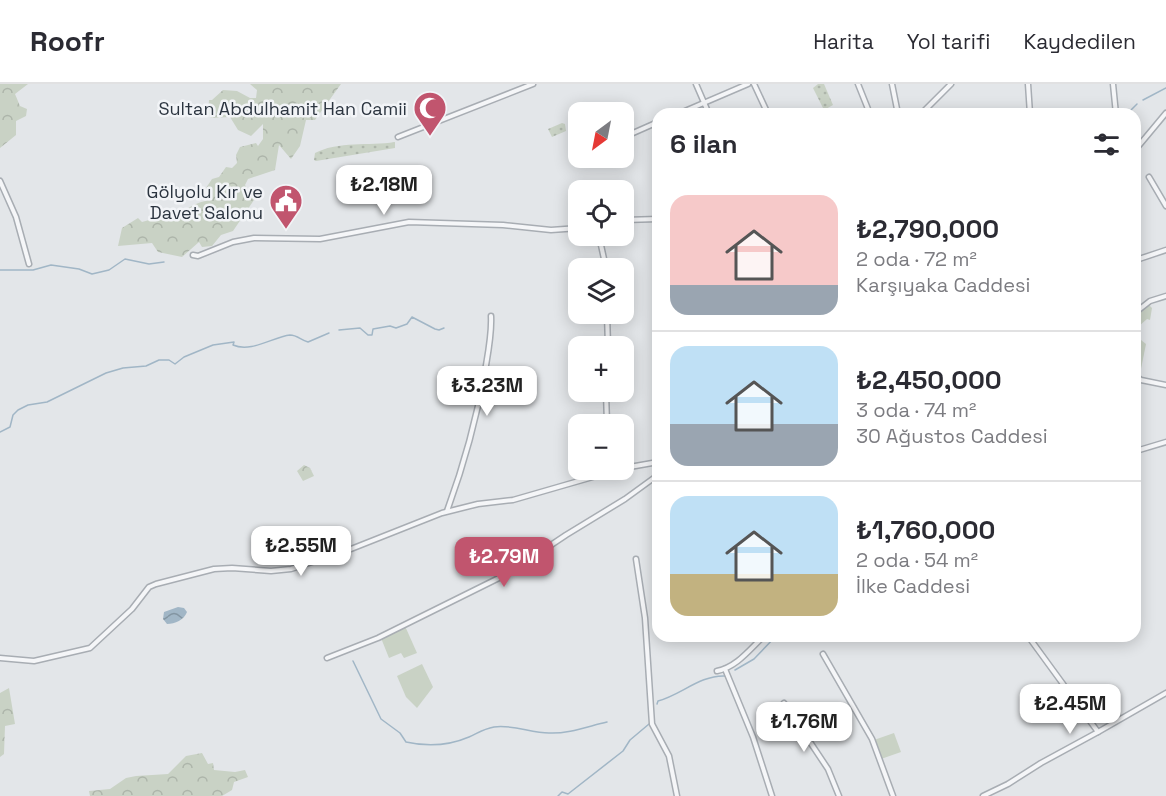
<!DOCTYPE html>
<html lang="tr">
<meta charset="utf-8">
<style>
body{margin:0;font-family:"Space Grotesk",sans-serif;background:#f7f7f7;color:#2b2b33;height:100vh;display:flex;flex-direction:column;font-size:22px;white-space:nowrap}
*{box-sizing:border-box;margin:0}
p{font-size:20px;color:#7c7c81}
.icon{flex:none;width:33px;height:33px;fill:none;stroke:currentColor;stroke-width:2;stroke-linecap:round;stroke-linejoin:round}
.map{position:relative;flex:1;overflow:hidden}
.panel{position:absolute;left:652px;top:24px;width:489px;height:534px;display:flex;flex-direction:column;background:#fff;border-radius:18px;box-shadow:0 3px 15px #0003}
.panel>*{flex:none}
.needle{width:39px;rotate:212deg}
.tools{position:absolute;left:568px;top:18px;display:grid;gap:12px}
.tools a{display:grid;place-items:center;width:66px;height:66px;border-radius:12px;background:#fff;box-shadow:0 3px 15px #0003;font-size:30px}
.price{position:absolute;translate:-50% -51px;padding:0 14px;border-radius:12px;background:#fff;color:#222;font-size:20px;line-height:39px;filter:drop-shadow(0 2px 3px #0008)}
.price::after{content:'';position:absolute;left:50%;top:36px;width:18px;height:14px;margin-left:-9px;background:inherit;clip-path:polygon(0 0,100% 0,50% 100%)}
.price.selected{background:#c1556e;color:#fff}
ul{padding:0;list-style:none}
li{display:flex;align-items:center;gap:18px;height:150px;padding:0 18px}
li+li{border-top:2px solid #e1e1e2}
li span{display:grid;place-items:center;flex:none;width:168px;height:120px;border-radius:18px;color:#555}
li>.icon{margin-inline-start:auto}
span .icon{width:72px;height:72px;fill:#fffc;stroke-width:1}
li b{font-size:26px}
h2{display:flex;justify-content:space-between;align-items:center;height:72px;padding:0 18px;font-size:26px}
header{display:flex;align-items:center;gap:36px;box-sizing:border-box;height:84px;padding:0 30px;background:#fff;border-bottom:2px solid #e1e1e2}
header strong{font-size:28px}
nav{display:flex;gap:33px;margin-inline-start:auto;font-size:21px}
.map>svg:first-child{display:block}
.green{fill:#c9d2c5}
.forest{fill:url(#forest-crowns)}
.park{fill:url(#park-dots)}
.water{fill:url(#water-waves)}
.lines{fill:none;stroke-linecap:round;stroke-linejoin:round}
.stream{stroke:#a1b6c6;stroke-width:1.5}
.tertiary-casing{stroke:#a8adb3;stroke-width:7}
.tertiary{stroke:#f5f6f8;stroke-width:4}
.labels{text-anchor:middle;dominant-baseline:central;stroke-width:5;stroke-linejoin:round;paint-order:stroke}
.poi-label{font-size:18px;fill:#2c3540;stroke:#f2f4f7;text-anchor:end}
</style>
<header>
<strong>Roofr</strong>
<nav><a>Harita</a><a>Yol tarifi</a><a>Kaydedilen</a></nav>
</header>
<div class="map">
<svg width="1166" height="712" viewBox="0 0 1166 712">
<defs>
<pattern id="forest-crowns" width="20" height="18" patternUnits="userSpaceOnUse" patternTransform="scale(1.5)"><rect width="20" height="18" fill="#c9d2c5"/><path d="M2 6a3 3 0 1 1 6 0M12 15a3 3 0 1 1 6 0" fill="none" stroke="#adb5aa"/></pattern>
<pattern id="park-dots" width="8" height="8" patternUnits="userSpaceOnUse" patternTransform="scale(1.5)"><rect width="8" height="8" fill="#c9d2c5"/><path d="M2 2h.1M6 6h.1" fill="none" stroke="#adb5aa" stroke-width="1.8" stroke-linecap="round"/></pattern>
<pattern id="water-waves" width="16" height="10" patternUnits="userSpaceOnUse" patternTransform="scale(1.5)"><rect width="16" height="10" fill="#a1b6c6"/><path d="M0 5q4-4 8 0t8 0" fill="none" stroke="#8395a2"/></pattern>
</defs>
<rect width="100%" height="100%" fill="#e3e6e9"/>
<g class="green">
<polygon points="1149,221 1152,224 1150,236 1147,235 1138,243 1136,232"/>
<polygon points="1136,252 1146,260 1140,290 1136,287"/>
<polygon points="405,542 417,569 404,574 401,569 389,574 381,554"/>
<polygon points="422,580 433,603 417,624 406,613 397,592"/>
<polygon points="894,649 901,668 881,675 874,656"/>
</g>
<g class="forest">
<polygon points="0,0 28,0 15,10 20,22 27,25 26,32 16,37 16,51 0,64"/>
<path d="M 250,0 L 341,0 L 315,36 L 306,36 L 300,62 L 291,75 L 279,61 L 275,86 L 248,95 L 245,101 L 254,116 L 233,147 L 221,151 L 212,162 L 202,163 L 199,158 L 182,173 L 158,168 L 152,159 L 118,162 L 122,144 L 138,134 L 142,138 L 156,134 L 174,137 C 184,125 197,117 212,116 L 207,110 L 206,104 L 212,95 L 219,93 L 226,83 L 232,84 L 237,79 L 236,71 L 240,63 L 256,59 L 258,62 L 263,55 L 263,40 L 251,52 L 238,46 L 230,33 L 211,34 L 208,29 L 209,16 L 212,16 L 223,6 L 237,7 L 250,14 L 256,14 L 257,6 Z"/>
<polygon points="304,381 310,384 314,392 303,397 297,387"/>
<polygon points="9,604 15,640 5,642 4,670 0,673 0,609"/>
<polygon points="202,669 208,680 213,679 214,686 235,688 245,686 248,693 234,698 232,706 222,712 90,712 89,707 110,705 126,694 136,692 168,690 186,672"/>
</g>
<g class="park">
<polygon points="818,0 824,0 833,21 824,26 813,4"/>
<polygon points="562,39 565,40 566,47 552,53 548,45"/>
<path d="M 395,58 L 395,64 L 316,77 L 314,76 L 315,69 C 339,57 368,62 395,58 Z"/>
</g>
<path class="water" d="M 178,523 L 184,524 L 187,528 C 184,536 175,540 167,540 L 163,535 L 164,528 Z"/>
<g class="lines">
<g class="stream">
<polyline points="1143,16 1166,4"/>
<polyline points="1127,30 1137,20"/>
<polyline points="0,186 33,186 51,181 79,185 92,190 109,186 125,175 149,180 164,178"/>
<polyline points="339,246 360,244 368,251 372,251 373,245 390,242 396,244 407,240 412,233 435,245 439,246 444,244"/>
<path d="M 0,348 L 10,343 L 13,331 L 18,326 L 28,321 L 47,318 L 106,289 L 123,284 L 146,282 L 159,276 L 169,276 L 175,280 L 184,273 L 213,261 L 234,258 L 233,261 C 251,269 273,253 290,251 C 297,251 301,256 308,258 L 329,249"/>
<path d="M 353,577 L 381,635 L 400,649 L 406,658 C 428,663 448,662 469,653 C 478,649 483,645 494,643 C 512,640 531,649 549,649 C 568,650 589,642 607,638"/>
<polyline points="735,586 754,575 776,552"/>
<path d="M 657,620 L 658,617 C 681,611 700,591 725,592"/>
<polyline points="558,712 562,708 568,710 623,667 630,656 649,640"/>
</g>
<g class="tertiary-casing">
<g id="tertiary">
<polyline points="696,0 709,30"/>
<polyline points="754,0 768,30"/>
<polyline points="858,0 870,30"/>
<polyline points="892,0 898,30"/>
<polyline points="1028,0 1030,30"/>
<polyline points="1113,0 1116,30"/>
<polyline points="678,30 748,0"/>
<polyline points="921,30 951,0"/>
<polyline points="398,53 533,0"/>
<polyline points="624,53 658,38"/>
<polyline points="1136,65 1166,29"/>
<polyline points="1149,93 1166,122"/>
<polyline points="0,97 16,133 29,180"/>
<polyline points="624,136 658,135"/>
<polyline points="599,152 606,184"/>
<polyline points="193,171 198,172 233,158 254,154 320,155 409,138 503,141 551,146 579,144"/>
<polyline points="1136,176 1166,166"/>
<polyline points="1136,228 1150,217 1166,212"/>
<polyline points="607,230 608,262"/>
<polyline points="1136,292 1141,296 1166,301"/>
<polyline points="606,308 607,340"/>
<polyline points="1136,367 1166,358"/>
<polyline points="624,384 658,378"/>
<path d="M 447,427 C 465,378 476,338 485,287 C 488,269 492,250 491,232"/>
<polyline points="636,475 645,534 652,640 669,672 677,712"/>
<polyline points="1028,552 1098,648"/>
<polyline points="823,570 872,655 893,712"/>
<polyline points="0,574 34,577 90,564 132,525 149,503 156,500 214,485 232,484 271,487 291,485 351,465 442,429 478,420 513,416 617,386"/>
<polyline points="327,574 378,554 509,489 566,451 625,415 658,391"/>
<polyline points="725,585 753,653 772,712"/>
<path d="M 717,587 C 737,583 750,565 764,552"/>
<polyline points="784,619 828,685 839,712"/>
<polyline points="983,712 1008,700 1041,679 1098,648 1166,609"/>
</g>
</g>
<use href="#tertiary" class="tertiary"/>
</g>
<defs>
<g id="mosque-pin" transform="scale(1.725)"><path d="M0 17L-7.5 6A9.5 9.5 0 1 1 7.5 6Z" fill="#c1556e" stroke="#f2f4f7"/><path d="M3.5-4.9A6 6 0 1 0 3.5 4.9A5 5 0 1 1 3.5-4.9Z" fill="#fff"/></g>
<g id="civic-pin" transform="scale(1.725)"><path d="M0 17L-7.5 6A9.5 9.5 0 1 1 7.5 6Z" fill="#c1556e" stroke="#f2f4f7"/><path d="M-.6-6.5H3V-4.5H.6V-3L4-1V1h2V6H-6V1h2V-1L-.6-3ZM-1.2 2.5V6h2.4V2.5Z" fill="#fff"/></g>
</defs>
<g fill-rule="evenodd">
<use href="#mosque-pin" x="430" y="24"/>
<use href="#civic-pin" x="286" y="117"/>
</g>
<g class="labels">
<g class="poi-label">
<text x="407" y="24">Sultan Abdulhamit Han Camii</text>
<text x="263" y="107">Gölyolu Kır ve<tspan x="263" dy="21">Davet Salonu</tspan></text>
</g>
</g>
</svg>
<div class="tools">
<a><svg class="needle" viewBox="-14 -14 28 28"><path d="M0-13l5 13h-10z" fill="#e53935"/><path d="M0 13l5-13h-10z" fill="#7c7c81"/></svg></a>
<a><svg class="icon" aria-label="locate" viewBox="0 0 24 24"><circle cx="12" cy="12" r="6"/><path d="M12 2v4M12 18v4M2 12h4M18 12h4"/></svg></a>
<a><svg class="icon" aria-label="layers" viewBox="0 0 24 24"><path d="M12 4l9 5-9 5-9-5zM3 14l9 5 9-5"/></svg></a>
<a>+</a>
<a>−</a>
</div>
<b class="price" style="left:384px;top:132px">₺2.18M</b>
<b class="price" style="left:487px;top:333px">₺3.23M</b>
<b class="price" style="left:301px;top:493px">₺2.55M</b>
<b class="price selected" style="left:504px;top:504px">₺2.79M</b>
<b class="price" style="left:1070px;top:651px">₺2.45M</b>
<b class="price" style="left:804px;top:669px">₺1.76M</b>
<section class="panel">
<h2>6 ilan<svg class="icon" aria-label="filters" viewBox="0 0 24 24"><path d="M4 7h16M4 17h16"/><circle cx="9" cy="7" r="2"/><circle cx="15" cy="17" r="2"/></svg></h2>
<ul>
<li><span style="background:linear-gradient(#f6c9c9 75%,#9aa5b1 0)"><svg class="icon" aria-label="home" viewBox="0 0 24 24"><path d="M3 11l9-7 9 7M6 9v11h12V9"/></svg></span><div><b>₺2,790,000</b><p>2 oda · 72 m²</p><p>Karşıyaka Caddesi</p></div></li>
<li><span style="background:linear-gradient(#bfe0f5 65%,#9aa5b1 0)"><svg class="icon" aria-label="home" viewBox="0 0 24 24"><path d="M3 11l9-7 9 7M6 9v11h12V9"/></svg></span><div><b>₺2,450,000</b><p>3 oda · 74 m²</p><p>30 Ağustos Caddesi</p></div></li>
<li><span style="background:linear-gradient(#bfe0f5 65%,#c2b280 0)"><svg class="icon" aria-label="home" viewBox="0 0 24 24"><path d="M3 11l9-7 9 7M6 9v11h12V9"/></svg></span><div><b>₺1,760,000</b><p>2 oda · 54 m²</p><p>İlke Caddesi</p></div></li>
</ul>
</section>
</div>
